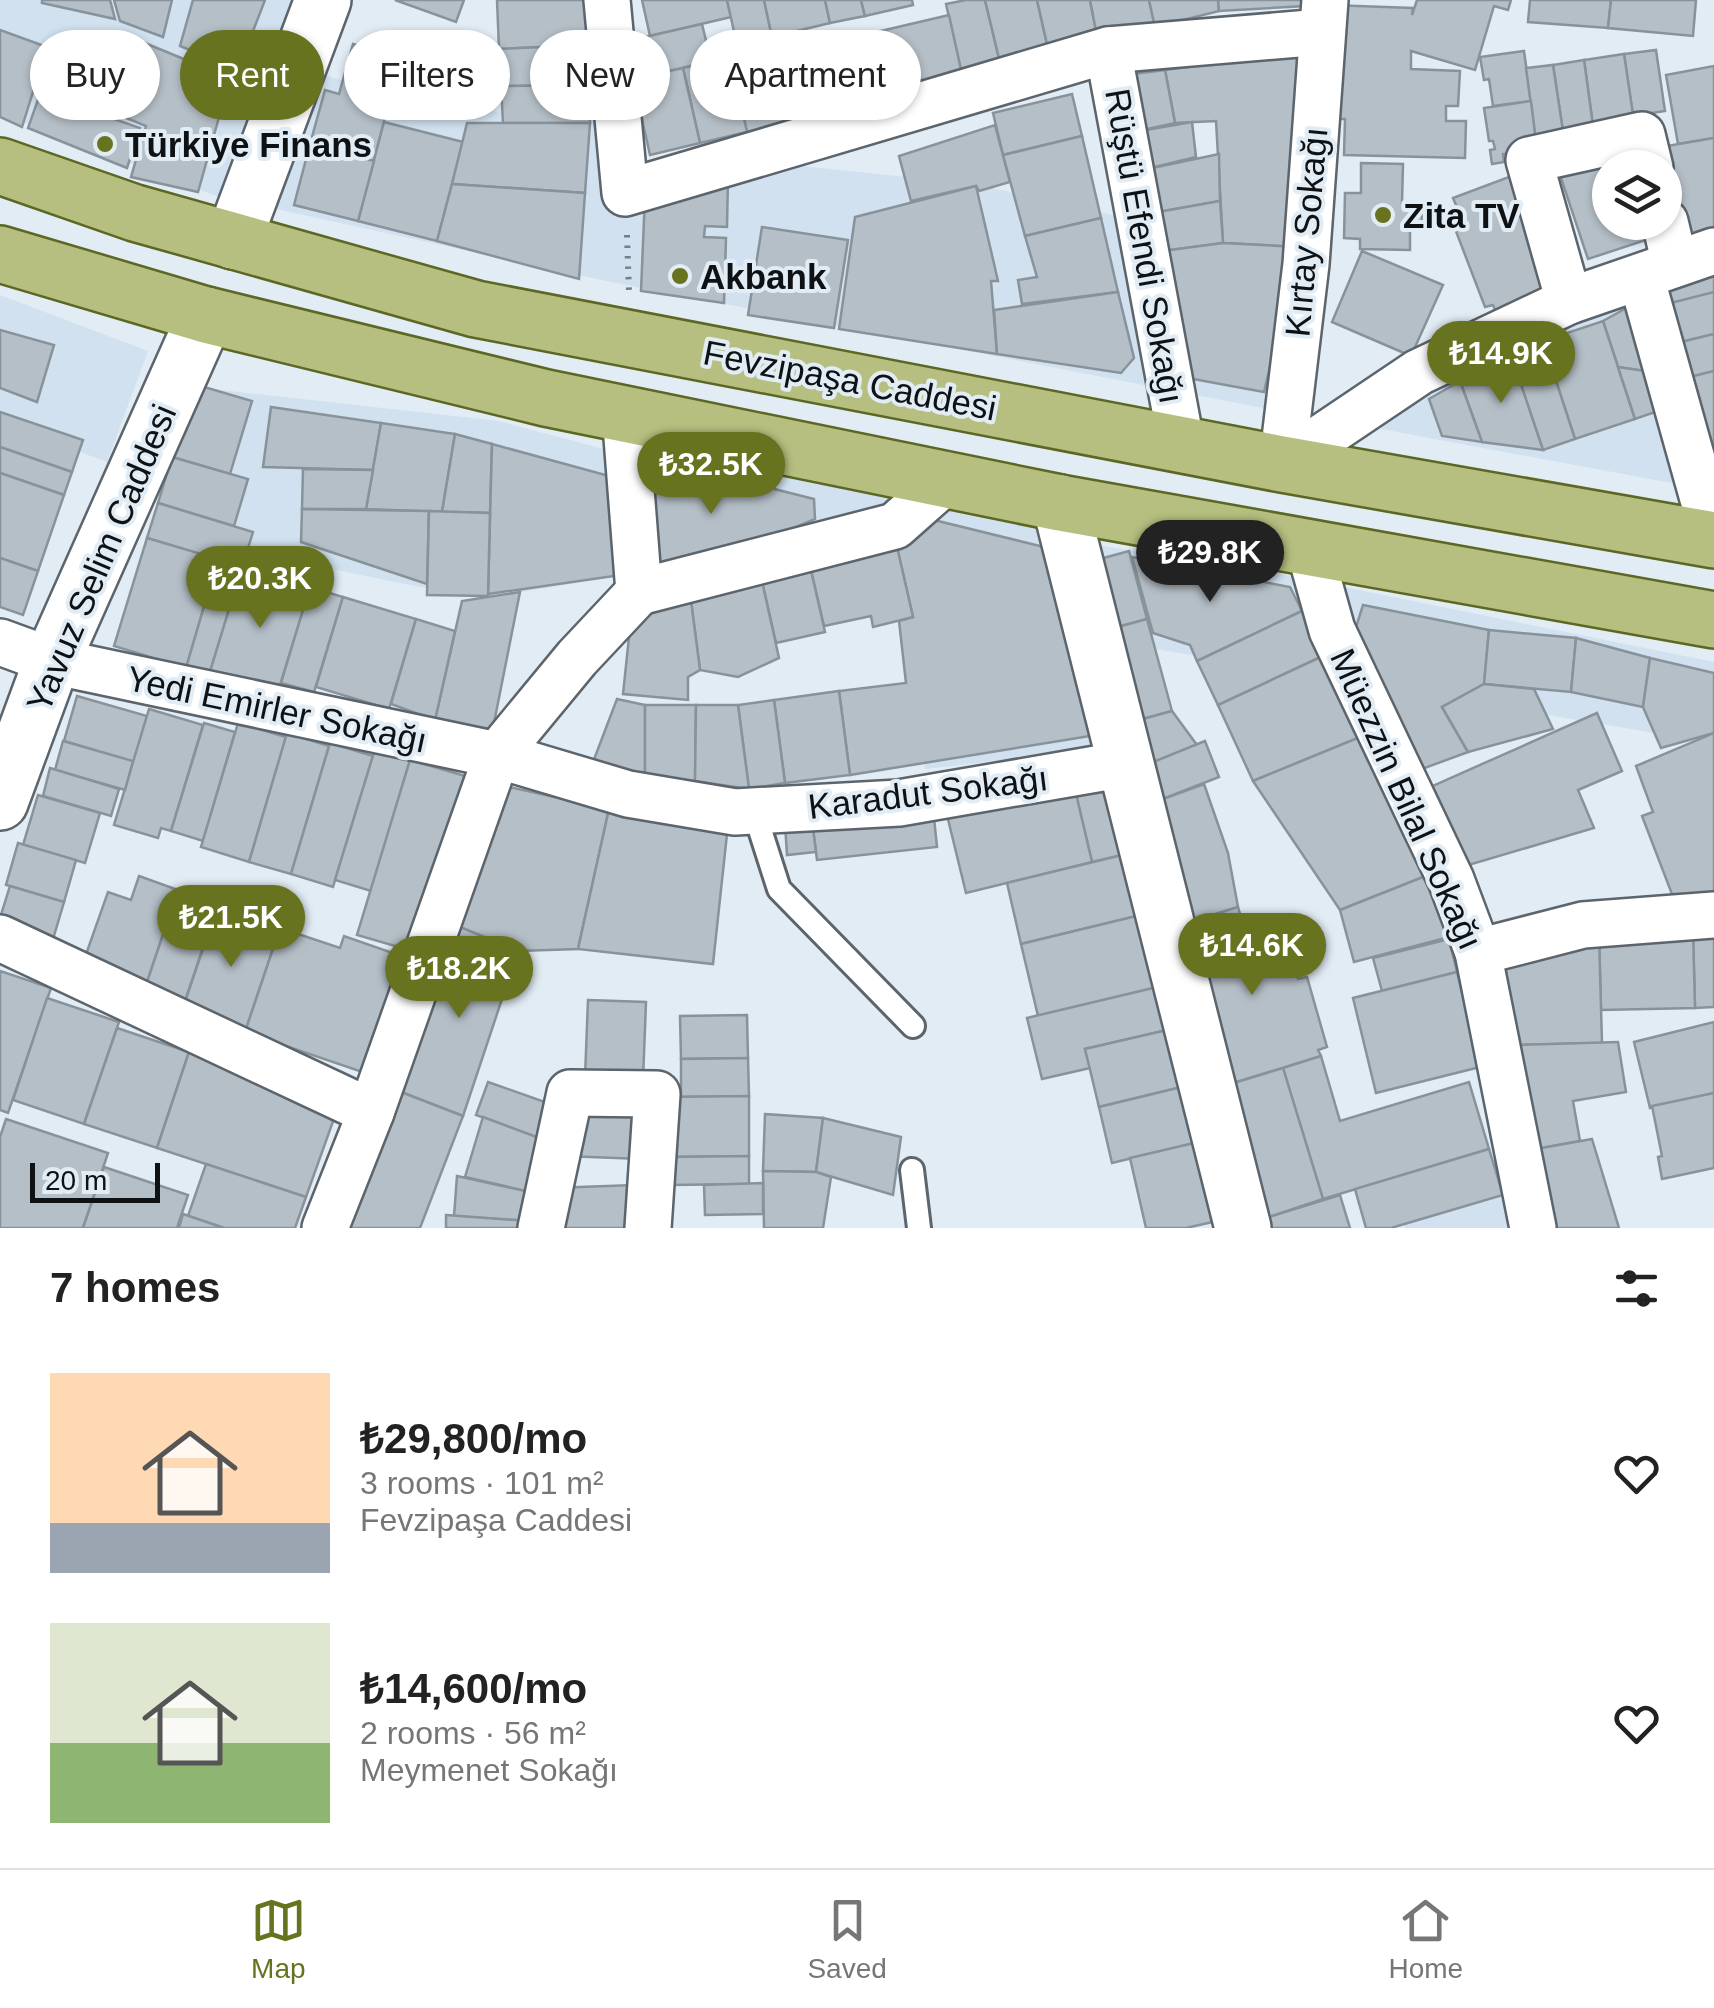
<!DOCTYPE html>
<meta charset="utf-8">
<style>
body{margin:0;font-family:Helvetica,sans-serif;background:#f2f2f2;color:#222;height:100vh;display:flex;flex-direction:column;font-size:38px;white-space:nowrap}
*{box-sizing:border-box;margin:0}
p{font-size:32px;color:#767676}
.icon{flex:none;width:55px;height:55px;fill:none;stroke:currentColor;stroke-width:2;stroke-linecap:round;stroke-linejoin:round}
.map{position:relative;height:1228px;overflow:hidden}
.panel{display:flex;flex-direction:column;background:#fff;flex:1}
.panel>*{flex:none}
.guide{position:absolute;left:30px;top:30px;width:1000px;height:90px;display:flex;gap:20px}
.buttons{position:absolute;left:1592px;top:150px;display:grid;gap:20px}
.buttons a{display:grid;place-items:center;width:90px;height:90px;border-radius:50%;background:#fff;box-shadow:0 2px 8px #0004;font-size:50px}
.scale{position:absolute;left:30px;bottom:25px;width:130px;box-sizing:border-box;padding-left:10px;border:5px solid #0e1215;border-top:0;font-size:28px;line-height:35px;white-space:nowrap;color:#0e1215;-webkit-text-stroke:8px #e2ecf5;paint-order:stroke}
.price{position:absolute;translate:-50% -85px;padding:0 22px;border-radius:35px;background:#67731e;color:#fff;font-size:32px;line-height:65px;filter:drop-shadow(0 2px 5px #0008)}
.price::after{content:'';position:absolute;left:50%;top:60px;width:30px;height:22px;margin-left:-15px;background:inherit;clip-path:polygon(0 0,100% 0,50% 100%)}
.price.on{background:#222;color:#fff}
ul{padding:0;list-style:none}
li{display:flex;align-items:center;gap:30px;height:250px;padding:0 50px}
li span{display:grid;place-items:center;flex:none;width:280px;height:200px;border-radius:0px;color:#555}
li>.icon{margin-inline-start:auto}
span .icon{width:120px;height:120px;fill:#fffc;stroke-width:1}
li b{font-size:42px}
h2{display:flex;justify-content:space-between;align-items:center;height:120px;padding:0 50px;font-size:42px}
.tag{padding:0 35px;border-radius:45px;background:#fff;box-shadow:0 2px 8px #0004;font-size:35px;line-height:90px}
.tag.on{background:#67731e;color:#fff}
.menu{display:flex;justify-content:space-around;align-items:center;height:140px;border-top:2px solid #e0e0e0;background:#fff;font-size:28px;color:#767676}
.menu a{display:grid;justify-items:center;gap:5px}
.menu .on{color:#67731e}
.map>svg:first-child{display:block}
.built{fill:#d1e1ef}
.building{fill:#b5bfc7;stroke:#88929a;stroke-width:2.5}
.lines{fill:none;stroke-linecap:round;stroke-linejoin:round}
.service-casing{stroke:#5c646c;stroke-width:28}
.minor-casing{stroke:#5c646c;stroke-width:50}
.tertiary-casing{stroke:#5c646c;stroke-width:60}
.secondary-casing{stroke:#5c646c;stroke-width:60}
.primary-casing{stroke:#5c6723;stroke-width:60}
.path{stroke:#767d83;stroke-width:6;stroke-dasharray:2.5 8;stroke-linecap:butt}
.service{stroke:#fff;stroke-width:22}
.minor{stroke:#fff;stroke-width:45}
.tertiary{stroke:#fff;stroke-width:55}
.secondary{stroke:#fff;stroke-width:55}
.primary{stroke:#b6bf7f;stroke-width:55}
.poi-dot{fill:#67731e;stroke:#e2ecf5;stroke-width:4}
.labels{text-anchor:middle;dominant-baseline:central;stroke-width:8;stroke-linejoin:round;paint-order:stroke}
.poi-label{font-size:35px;font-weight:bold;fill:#0e1215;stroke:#e2ecf5;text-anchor:start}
.street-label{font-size:35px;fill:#0e1215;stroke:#e2ecf5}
</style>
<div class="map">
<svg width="1714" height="1228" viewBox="0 0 1714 1228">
<rect width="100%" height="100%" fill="#e2ecf5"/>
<g class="built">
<polygon points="0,0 296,0 219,197 0,113"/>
<polygon points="320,74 449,111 598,113 644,204 792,165 974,184 1292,255 1279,411 606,281 276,209"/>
<polygon points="1669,288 1714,491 1381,429 1387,408 1494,358"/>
<polygon points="0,295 148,351 107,462 0,422"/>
<polygon points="203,388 499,421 615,452 891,493 1048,528 1094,750 925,769 884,522 620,576 479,599 149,532"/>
<polygon points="1090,544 1255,569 1714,662 1714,743 1120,643"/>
<polygon points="1503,1195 1513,1228 1405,1228 1404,1224"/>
</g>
<g class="building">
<polygon points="42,0 110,0 115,19 42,3"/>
<polygon points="114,0 172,0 163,37 120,21"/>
<polygon points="193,0 265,0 238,70 180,46"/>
<polygon points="395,0 464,0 456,22"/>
<polygon points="497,0 584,0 589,45 499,49"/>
<polygon points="642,0 727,0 731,17 650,36"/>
<polygon points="727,0 764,0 772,37 737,45"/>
<polygon points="764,0 825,0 830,23 772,37"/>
<polygon points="825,0 861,0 865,16 830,23"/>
<polygon points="861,0 912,0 913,5 865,16"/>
<polygon points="966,0 985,0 1002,71 963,79 946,4"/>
<polygon points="985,0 1037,0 1049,53 1002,71"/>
<polygon points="1037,0 1090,0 1098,41 1049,53"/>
<polygon points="1090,0 1149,0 1155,27 1098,41"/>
<polygon points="1149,0 1218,0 1219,11 1155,27"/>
<polygon points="1218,0 1305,0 1305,6 1219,11"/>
<polygon points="1417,0 1511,0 1508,10 1494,6 1475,70 1411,51 1411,69 1460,71 1458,106 1446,106 1446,121 1466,121 1465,158 1344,155 1345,119 1326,119 1330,5 1413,8 1412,15"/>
<polygon points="1530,0 1611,0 1608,28 1528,22"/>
<polygon points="1611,0 1696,0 1693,36 1608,28"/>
<polygon points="949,15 963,79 884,101 868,34"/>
<polygon points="702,24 711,61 645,77 636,39"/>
<polygon points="0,30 47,47 22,127 0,117"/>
<polygon points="868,34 884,101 843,110 828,43"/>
<polygon points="140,41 230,78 198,192 131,177 146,126 119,115 141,67 132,63"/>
<polygon points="828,43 843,110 794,121 779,55"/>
<polygon points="353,44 382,52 370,100 388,105 374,161 310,144 325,90 339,94"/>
<polygon points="589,45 589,85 501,86 499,49"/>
<polygon points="57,46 134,71 114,119 140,128 127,168 28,128"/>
<polygon points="1656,50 1665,111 1633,116 1624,54"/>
<polygon points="1305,51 1298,247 1223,243 1216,121 1175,123 1165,70"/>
<polygon points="1524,51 1531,101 1493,106 1489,79 1484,80 1480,57"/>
<polygon points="1624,54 1635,128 1594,133 1584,60"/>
<polygon points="779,55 794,121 747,132 732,65"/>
<polygon points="730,57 747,132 700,143 683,68"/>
<polygon points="1584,60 1594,133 1564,138 1553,65"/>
<polygon points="1553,65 1564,138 1536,142 1526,68"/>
<polygon points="1714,66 1714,138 1678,144 1666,75"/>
<polygon points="683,68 700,143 650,155 633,79"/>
<polygon points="1165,70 1175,123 1129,133 1117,76"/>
<polygon points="589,85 590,123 503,123 501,86"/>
<polygon points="1072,94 1082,136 1003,155 993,113"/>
<polygon points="1531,101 1537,150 1503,154 1504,162 1492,164 1490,150 1495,149 1493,141 1489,141 1484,108"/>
<polygon points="384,122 463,142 437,241 358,221"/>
<polygon points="1192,122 1196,157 1138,171 1129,133"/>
<polygon points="467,123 590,123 585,193 452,184"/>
<polygon points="995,125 1010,182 979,191 976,186 911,201 899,156"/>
<polygon points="1082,136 1101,218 1025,236 1003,155"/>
<polygon points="1714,138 1714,235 1683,241 1667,146"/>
<polygon points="310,144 374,161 358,221 294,205"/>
<polygon points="1634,150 1639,168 1610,168 1610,222 1657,222 1661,235 1588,259 1560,175"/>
<polygon points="1219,154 1220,201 1147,214 1138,171"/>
<polygon points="1361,163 1403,164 1402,203 1422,203 1422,227 1410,227 1410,250 1360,249 1360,239 1344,238 1345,193 1361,193"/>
<polygon points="1514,175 1559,298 1499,320 1493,305 1485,307 1449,213 1458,210 1453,198"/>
<polygon points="728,179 727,227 705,226 704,237 726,238 724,303 641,291 645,196"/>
<polygon points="452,184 585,193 579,279 437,241"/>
<polygon points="976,186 998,281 991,281 997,354 839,329 855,217"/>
<polygon points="1220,201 1223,243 1155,252 1147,214"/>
<polygon points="1101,218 1118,292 1022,304 1018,280 1037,277 1025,236"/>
<polygon points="762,227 848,240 834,328 748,315"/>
<polygon points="1223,243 1298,247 1264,392 1182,377 1155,252"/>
<polygon points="1362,251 1443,285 1411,356 1332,322"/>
<polygon points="1714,268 1714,294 1659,306 1653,284"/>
<polygon points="1118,292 1134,358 1121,373 997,354 994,310"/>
<polygon points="1714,292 1714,334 1669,345 1659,306"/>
<polygon points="1630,306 1652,372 1618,367 1603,321"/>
<polygon points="1603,321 1635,419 1575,439 1543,341"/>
<polygon points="0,330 54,345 37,402 0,388"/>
<polygon points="1714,334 1714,371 1678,380 1669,345"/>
<polygon points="1543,341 1575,439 1543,450 1510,352"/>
<polygon points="1510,352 1543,450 1482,442 1460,381"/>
<polygon points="1618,367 1652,372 1664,409 1635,419"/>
<polygon points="1714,371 1714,475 1678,380"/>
<polygon points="1460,381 1482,442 1442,436 1429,399"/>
<polygon points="194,384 252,401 230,474 172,457"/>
<polygon points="271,407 381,423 373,470 263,467"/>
<polygon points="0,412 83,440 72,472 0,447"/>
<polygon points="381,423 455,434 442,512 366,509"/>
<polygon points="455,434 492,444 490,513 442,512"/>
<polygon points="492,444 609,476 621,575 488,594"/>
<polygon points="0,447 72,472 64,495 0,473"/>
<polygon points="172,457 248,479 234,526 158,503"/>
<polygon points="303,469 373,470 366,509 302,509"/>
<polygon points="699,470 814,499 815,519 705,566 644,569 640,473"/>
<polygon points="0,473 64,495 38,571 0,558"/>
<polygon points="158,503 253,532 242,567 147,538"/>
<polygon points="302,509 429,511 427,584 301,542"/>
<polygon points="429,511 490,513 488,596 427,595"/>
<polygon points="934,520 1044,547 1096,735 850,775 839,691 906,683 899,621 913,617 897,547"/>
<polygon points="147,538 218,559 186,668 114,646"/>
<polygon points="897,547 913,617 873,627 871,616 824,626 810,566"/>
<polygon points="1129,551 1147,619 1096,633 1078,565"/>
<polygon points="1132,557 1290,587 1302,611 1197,661 1190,645 1153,633"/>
<polygon points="0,558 38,571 23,615 0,607"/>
<polygon points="218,559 242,567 209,675 186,668"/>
<polygon points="810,566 825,632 776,643 761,577"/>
<polygon points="242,567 310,587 277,695 209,675"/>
<polygon points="761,577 779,658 738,677 700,670 691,601"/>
<polygon points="310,587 343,597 314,692 281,683"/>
<polygon points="520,592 492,733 435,720 462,601"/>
<polygon points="343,597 416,619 389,709 316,687"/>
<polygon points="691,601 700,670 688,677 688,700 623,694 631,618"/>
<polygon points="1363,605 1489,630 1484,684 1442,707 1468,752 1422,769 1353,637"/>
<polygon points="1302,611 1323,656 1218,705 1197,661"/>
<polygon points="416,619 455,631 435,720 391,704"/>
<polygon points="1147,619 1172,711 1121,725 1096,633"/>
<polygon points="1489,630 1576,638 1571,692 1484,684"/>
<polygon points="1576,638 1650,658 1643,707 1571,692"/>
<polygon points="1323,656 1365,735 1253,781 1218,705"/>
<polygon points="1650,658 1714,673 1714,733 1661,748 1643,707"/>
<polygon points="1484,684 1534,689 1553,729 1468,752 1442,707"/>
<polygon points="839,691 850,775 785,783 774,700"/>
<polygon points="77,696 147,716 134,762 64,741"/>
<polygon points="617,699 645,705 645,781 593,762"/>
<polygon points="774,700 785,783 749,789 738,705"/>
<polygon points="645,705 696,705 695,781 645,781"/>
<polygon points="696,705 738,705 749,789 695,781"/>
<polygon points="149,709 203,725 171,831 161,828 158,838 114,825"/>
<polygon points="1172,711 1197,745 1141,767 1121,725"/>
<polygon points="1597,713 1622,771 1578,790 1594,828 1465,866 1428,788"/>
<polygon points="204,723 235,732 203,841 171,831"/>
<polygon points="238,723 286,737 249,862 201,847"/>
<polygon points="287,733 329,746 291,874 249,862"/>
<polygon points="1714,733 1714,902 1680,915 1642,816 1653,812 1636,766"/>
<polygon points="1365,735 1428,875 1340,910 1253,781"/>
<polygon points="63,741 133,761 125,790 55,770"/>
<polygon points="1205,741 1219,777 1155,802 1141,767"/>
<polygon points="330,743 373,756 333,887 291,874"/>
<polygon points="375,749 410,760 371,891 335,880"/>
<polygon points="410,760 472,778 419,953 357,935"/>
<polygon points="50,768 119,789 111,816 43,796"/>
<polygon points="1117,776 1135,852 1092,862 1074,786"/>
<polygon points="1073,781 1092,862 966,893 946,811"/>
<polygon points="1204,784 1228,853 1238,907 1189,922 1155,802"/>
<polygon points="500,785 609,809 578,949 518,951 455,925"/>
<polygon points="38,795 100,813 85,863 23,845"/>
<polygon points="933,808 937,847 817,860 812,821"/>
<polygon points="609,809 727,834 713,964 578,949"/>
<polygon points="812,821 816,852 787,855 785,824"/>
<polygon points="18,843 76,860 64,902 6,885"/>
<polygon points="1139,851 1153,912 1021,944 1007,883"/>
<polygon points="1428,875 1457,935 1354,962 1340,910"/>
<polygon points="139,876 178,890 147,982 84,960 108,892 131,900"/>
<polygon points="10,886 64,902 53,939 0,918"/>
<polygon points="178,890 218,903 185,1001 145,988"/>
<polygon points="217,907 280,928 245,1032 182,1011"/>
<polygon points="1238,907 1249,944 1285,934 1298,979 1307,977 1327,1047 1318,1050 1321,1056 1227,1085 1180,925"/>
<polygon points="1153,912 1170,984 1038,1016 1021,944"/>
<polygon points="455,925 518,951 463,1116 401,1092"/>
<polygon points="280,928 340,948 344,936 410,959 371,1075 245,1032"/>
<polygon points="1693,931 1714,931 1714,1007 1695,1008"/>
<polygon points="1693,931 1695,1008 1601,1010 1599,935"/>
<polygon points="1599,935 1602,1043 1513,1045 1505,959"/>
<polygon points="1449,939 1457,972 1382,991 1373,958"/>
<polygon points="0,971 51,988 8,1113 0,1110"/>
<polygon points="1457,972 1480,1067 1376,1093 1353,998"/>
<polygon points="1170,984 1180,1027 1085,1049 1090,1068 1042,1079 1027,1018"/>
<polygon points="47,998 119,1022 84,1124 13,1100"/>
<polygon points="588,1000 646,1002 643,1080 585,1077"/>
<polygon points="747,1015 748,1058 681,1059 680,1016"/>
<polygon points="1714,1022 1714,1093 1650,1108 1634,1042"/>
<polygon points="1180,1027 1194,1084 1099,1107 1085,1049"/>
<polygon points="117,1028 189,1052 157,1148 84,1124"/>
<polygon points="1618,1042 1626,1092 1573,1101 1580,1141 1525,1151 1513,1045"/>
<polygon points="189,1052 336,1113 306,1197 157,1148"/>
<polygon points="1321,1056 1340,1121 1469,1082 1489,1149 1323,1199 1283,1068"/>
<polygon points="748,1058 749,1096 681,1097 681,1059"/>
<polygon points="1283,1068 1323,1199 1266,1218 1227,1085"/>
<polygon points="488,1082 559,1107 547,1141 476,1115"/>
<polygon points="1194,1084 1207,1140 1112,1163 1099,1107"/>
<polygon points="401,1092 463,1116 420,1228 349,1228"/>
<polygon points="1714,1093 1714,1168 1662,1179 1658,1157 1662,1156 1652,1106"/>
<polygon points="586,1095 644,1098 641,1159 565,1156"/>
<polygon points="749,1096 749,1156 669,1157 668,1097"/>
<polygon points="765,1114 823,1118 816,1172 763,1171"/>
<polygon points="483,1117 542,1139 530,1192 465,1177"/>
<polygon points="823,1118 901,1137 893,1195 816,1172"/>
<polygon points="6,1119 108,1153 83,1228 0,1228 0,1137"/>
<polygon points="1592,1139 1619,1228 1540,1228 1525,1151"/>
<polygon points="1207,1140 1226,1219 1186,1228 1146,1228 1130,1158"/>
<polygon points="1489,1149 1503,1195 1391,1228 1366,1228 1355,1189"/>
<polygon points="749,1156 749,1184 669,1185 669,1157"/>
<polygon points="206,1164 306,1197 295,1228 224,1228 188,1216"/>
<polygon points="104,1167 188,1195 177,1228 83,1228"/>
<polygon points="763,1171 816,1172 831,1177 823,1228 764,1228"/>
<polygon points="457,1176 530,1192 528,1221 454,1216"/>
<polygon points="763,1183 763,1214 705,1215 704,1185"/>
<polygon points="634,1185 636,1228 554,1228 552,1188"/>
<polygon points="1340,1195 1350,1228 1269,1228 1266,1218"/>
<polygon points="183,1214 224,1228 179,1228"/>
<polygon points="446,1215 528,1221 528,1228 446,1228"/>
</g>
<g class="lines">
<g class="service-casing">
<g id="service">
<polyline points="754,811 779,889 913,1026"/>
<polyline points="912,1170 919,1228"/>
</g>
</g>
<g class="minor-casing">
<g id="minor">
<polyline points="607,0 625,193 1108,50 1322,32"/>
<polyline points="1108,50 1181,442"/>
<polyline points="1665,222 1675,264"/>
<polyline points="1641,277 1714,538"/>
<polyline points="1569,301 1529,160 1642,135 1650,168"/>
<polyline points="1282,464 1419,372 1569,301 1714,251"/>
<polyline points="1282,464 1306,264 1325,0"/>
<polyline points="1309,548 1332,630 1451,880 1478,952 1533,1228"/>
<polyline points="639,592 895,526 948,479"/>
<polyline points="0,642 52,661 497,755 628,794 735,812 899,803 1125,764"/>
<polyline points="0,938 371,1112"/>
<polyline points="1478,952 1583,925 1714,915"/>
<polyline points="325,1228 371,1112 497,755 577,658 639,592 625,412"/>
<polyline points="541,1228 570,1093 657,1094 648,1228"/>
</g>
</g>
<g class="tertiary-casing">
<polyline id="tertiary" points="1060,503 1243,1228"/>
</g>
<g class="secondary-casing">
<g id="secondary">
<polyline points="233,241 323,0"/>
<polyline points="0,802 52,661 206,315"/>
</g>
</g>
<g class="primary-casing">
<g id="primary">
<polyline points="0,166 135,213 476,309 1282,464 1714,540"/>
<polyline points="0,254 206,315 546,398 1060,503 1714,620"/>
</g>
</g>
<polyline class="path" points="627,235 629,292"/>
<use href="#service" class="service"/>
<use href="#minor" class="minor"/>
<use href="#tertiary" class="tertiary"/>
<use href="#secondary" class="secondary"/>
<use href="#primary" class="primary"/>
</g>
<g class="poi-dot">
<circle cx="105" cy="144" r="10"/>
<circle cx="1383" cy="215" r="10"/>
<circle cx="680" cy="276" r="10"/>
</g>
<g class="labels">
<g class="poi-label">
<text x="125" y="144">Türkiye Finans</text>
<text x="1403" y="215">Zita TV</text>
<text x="700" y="276">Akbank</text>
</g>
<g class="street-label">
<text transform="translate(1306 232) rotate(-85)">Kırtay Sokağı</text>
<text transform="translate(1145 246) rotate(80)">Rüştü Efendi Sokağı</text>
<text transform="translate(850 380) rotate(11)">Fevzipaşa Caddesi</text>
<text transform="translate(101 558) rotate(-67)">Yavuz Selim Caddesi</text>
<text transform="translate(277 709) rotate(12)">Yedi Emirler Sokağı</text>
<text transform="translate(928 792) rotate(-7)">Karadut Sokağı</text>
<text transform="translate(1407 799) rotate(66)">Müezzin Bilal Sokağı</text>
</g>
</g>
</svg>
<div class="buttons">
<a><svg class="icon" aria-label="layers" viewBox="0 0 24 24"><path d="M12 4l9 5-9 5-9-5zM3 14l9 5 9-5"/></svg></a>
</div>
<div class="scale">20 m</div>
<b class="price" style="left:1501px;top:406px">₺14.9K</b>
<b class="price" style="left:711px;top:517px">₺32.5K</b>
<b class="price on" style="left:1210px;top:605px">₺29.8K</b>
<b class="price" style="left:260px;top:631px">₺20.3K</b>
<b class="price" style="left:231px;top:970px">₺21.5K</b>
<b class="price" style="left:1252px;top:998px">₺14.6K</b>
<b class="price" style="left:459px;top:1021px">₺18.2K</b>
<div class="guide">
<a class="tag">Buy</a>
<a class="tag on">Rent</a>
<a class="tag">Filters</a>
<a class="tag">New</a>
<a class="tag">Apartment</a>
</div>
</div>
<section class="panel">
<h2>7 homes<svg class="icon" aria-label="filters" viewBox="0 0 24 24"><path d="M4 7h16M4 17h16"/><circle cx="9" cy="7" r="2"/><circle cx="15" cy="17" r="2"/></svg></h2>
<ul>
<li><span style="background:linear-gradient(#ffd9b3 75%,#9aa5b1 0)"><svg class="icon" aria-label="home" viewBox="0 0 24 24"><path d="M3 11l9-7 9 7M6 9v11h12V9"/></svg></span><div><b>₺29,800/mo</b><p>3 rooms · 101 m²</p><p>Fevzipaşa Caddesi</p></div><svg class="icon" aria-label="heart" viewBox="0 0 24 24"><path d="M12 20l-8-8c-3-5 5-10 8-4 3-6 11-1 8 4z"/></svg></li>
<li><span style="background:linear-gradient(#dfe7d0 60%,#8fb573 0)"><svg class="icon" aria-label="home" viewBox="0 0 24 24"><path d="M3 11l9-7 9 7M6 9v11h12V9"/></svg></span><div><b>₺14,600/mo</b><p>2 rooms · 56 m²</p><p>Meymenet Sokağı</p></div><svg class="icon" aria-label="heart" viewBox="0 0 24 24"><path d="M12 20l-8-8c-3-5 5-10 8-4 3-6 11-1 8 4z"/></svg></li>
</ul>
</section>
<nav class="menu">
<a class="on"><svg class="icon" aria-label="map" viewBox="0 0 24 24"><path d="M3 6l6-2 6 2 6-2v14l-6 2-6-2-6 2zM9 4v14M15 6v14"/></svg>Map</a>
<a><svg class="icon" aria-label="saved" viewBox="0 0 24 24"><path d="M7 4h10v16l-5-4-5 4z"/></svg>Saved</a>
<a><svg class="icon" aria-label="home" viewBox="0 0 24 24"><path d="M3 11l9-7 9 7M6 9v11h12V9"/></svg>Home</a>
</nav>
